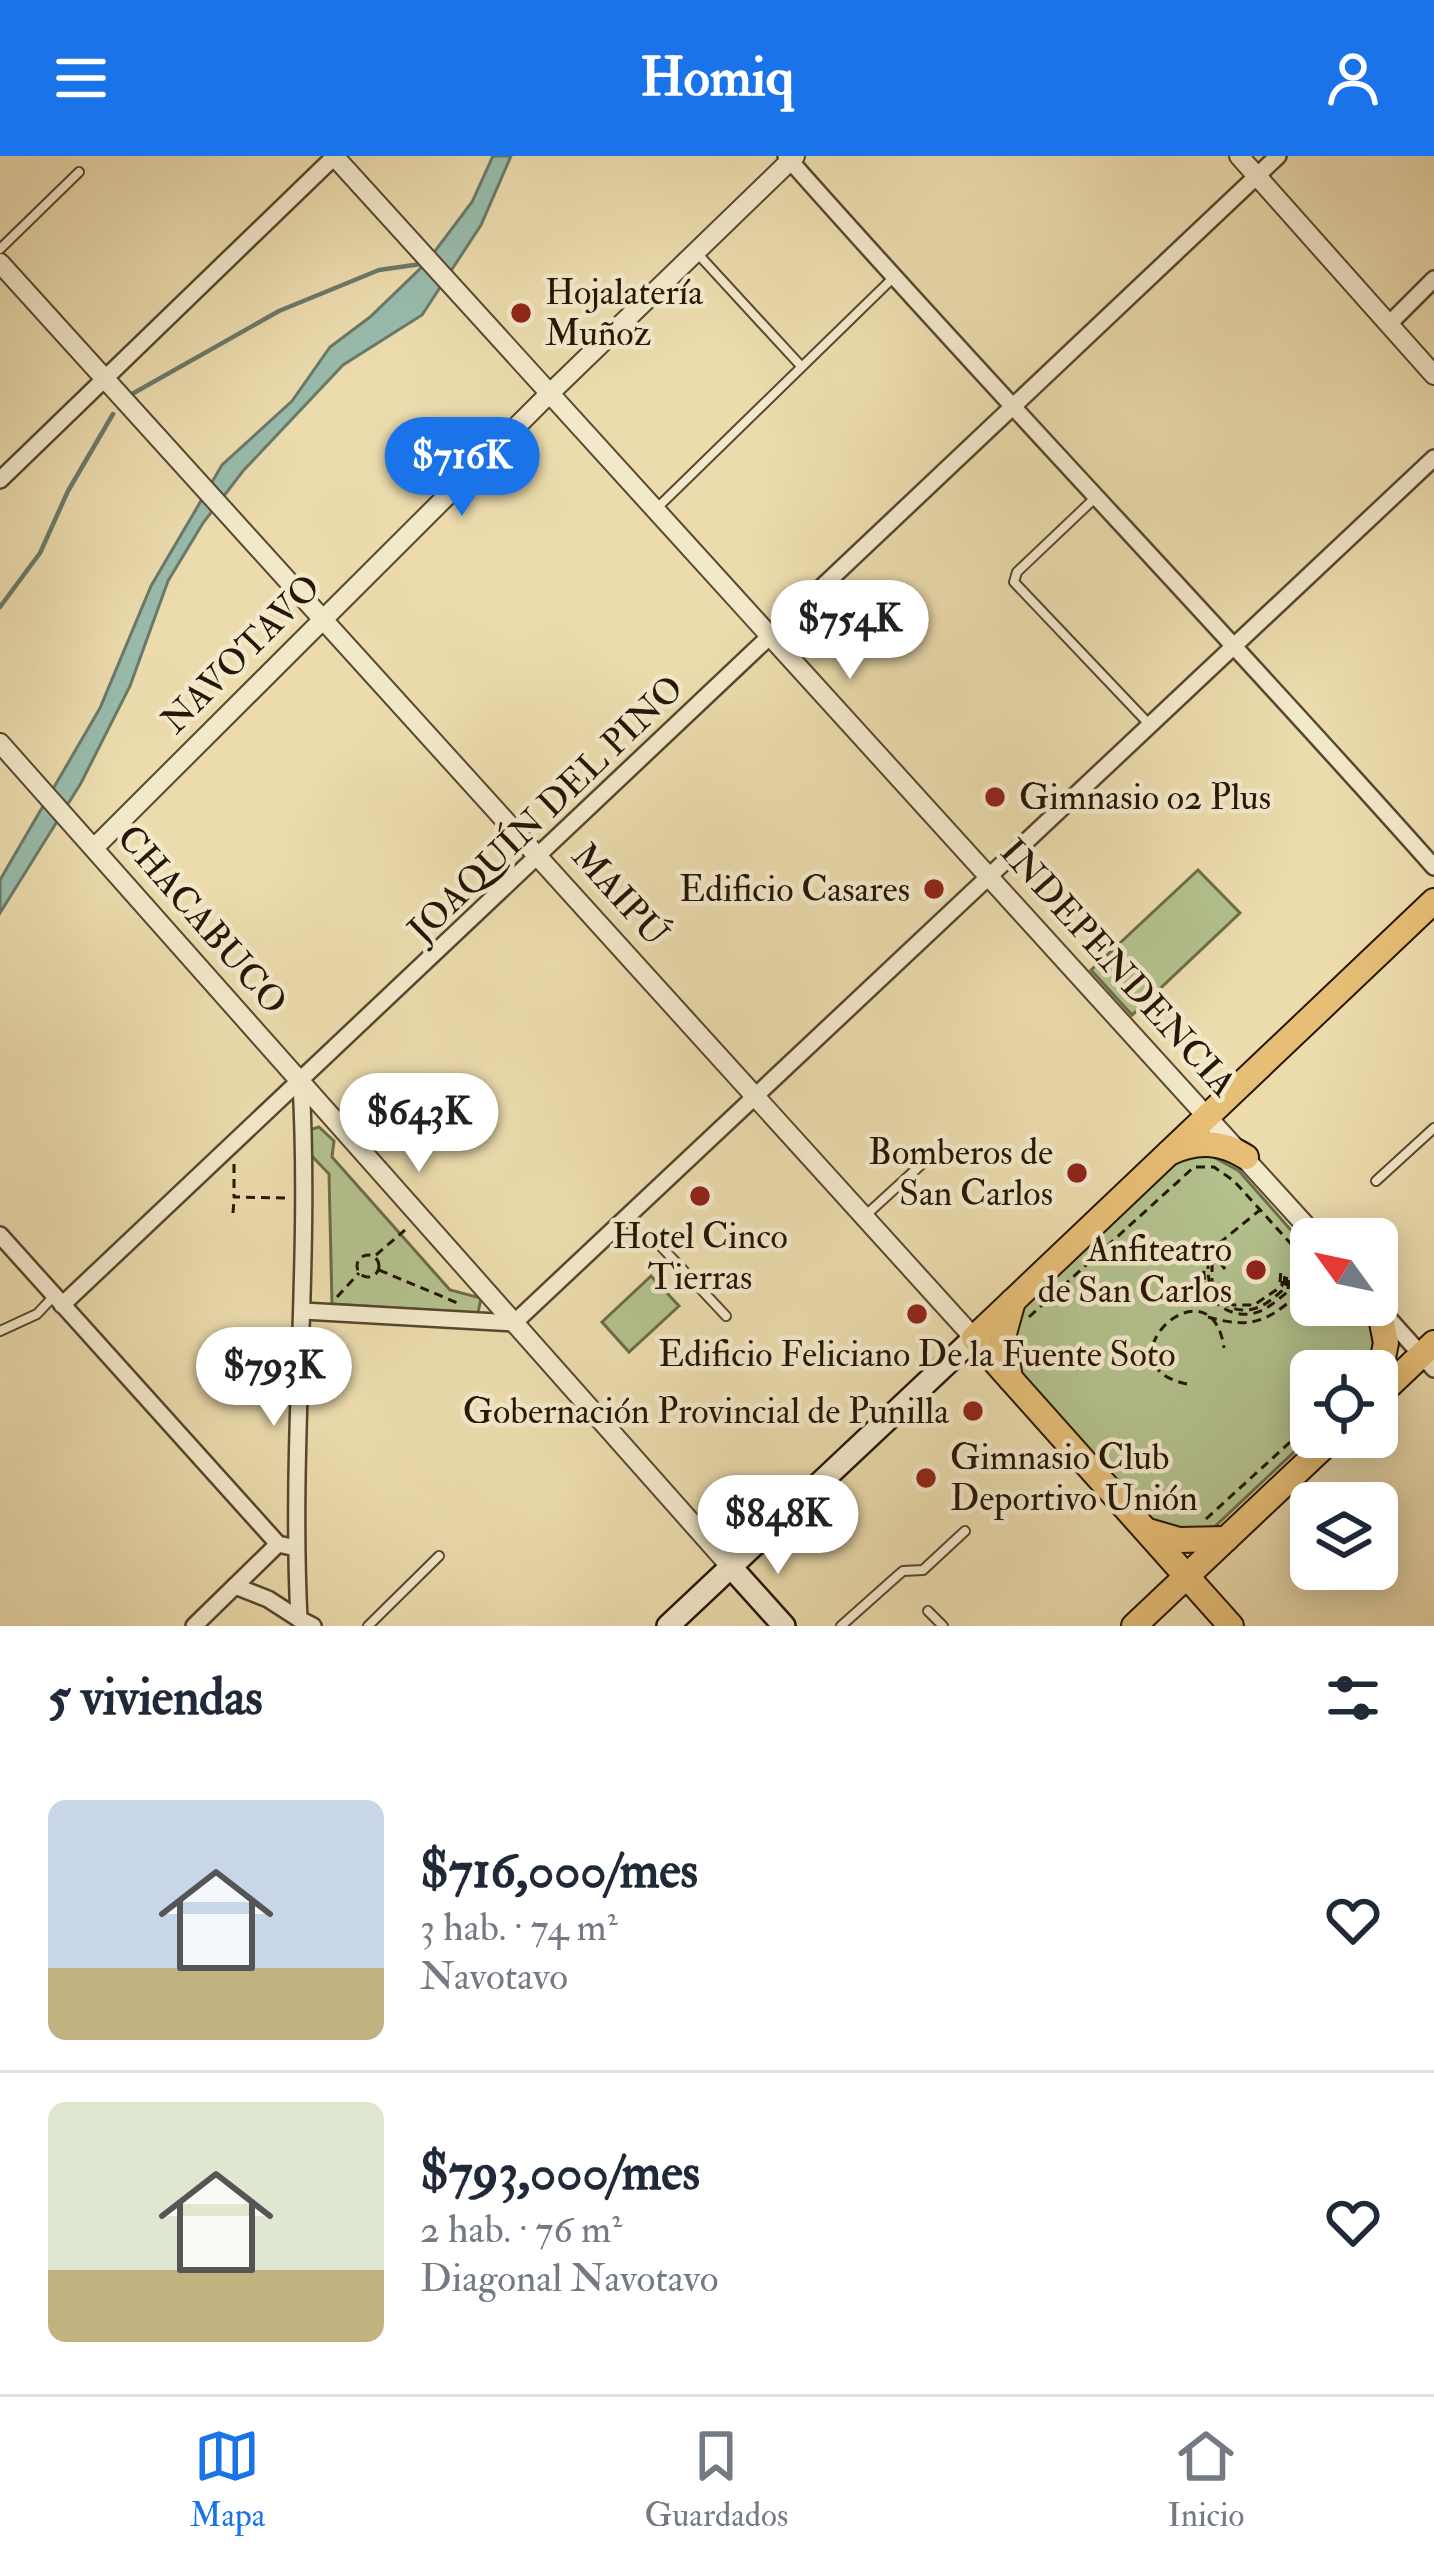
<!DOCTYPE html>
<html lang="es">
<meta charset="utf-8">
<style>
body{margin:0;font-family:"IM FELL Double Pica",serif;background:#f2f2f3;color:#1f2937;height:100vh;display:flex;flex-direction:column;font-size:45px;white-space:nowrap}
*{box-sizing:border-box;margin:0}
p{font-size:39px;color:#747a83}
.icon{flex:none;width:66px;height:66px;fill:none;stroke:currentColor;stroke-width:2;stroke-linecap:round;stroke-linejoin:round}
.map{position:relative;height:1470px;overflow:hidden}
.details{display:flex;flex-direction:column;background:#fff;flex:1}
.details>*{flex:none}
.needle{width:78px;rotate:303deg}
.buttons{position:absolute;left:1290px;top:1062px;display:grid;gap:24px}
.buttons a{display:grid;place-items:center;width:108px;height:108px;border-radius:18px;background:#fff;box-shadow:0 6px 30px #0003;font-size:60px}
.price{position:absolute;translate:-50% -102px;padding:0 27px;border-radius:42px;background:#fff;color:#222;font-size:39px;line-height:78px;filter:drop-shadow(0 3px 6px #0008)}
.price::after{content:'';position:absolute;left:50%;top:72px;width:36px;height:27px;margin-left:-18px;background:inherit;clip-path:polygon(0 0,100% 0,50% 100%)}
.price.on{background:#1a73e8;color:#fff}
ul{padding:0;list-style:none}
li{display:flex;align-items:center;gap:36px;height:300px;padding:0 48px}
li+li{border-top:3px solid #e0e1e3}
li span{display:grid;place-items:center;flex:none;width:336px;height:240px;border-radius:18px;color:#555}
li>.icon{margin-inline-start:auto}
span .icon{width:144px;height:144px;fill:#fffc;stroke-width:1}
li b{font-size:51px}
h2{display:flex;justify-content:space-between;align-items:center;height:144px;padding:0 48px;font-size:51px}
header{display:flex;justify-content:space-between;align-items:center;height:156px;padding:0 48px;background:#1a73e8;color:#fff;font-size:54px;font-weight:700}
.tab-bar{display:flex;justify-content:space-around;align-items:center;height:168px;border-top:3px solid #e0e1e3;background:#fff;font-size:33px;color:#747a83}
.tab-bar a{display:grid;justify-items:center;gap:6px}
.tab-bar .on{color:#1a73e8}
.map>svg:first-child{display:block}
.green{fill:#b3c18d;stroke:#6c6c49;stroke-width:3}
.water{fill:#98bbab;stroke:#6a7969;stroke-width:3}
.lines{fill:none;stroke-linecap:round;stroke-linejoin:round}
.stream{stroke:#6a7969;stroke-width:4.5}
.service-casing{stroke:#57472f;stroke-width:12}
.minor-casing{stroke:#57472f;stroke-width:20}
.tertiary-casing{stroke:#57472f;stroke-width:22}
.secondary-casing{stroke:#261605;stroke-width:26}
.primary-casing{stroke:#261605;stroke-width:28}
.path{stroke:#261605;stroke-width:3;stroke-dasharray:9 6;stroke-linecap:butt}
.service{stroke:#f2e8ca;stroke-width:8}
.minor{stroke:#f2e8ca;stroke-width:15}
.tertiary{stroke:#f2e8ca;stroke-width:18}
.secondary{stroke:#f2e8ca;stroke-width:21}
.primary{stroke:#e6be76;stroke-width:24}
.poi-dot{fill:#8f2418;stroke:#f2e8ca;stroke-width:4.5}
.labels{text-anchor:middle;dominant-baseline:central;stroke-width:9;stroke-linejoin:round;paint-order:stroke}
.poi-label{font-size:36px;fill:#261605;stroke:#f2e8ca;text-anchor:end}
.street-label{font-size:36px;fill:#261605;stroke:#f2e8ca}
</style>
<header><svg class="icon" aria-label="menu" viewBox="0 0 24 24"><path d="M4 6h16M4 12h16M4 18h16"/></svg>Homiq<svg class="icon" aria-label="person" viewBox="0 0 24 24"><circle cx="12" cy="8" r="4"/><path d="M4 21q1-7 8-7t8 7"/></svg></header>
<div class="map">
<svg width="1434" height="1470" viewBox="0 0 1434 1470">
<rect width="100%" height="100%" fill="#ebdbad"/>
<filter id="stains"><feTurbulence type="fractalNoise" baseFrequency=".00167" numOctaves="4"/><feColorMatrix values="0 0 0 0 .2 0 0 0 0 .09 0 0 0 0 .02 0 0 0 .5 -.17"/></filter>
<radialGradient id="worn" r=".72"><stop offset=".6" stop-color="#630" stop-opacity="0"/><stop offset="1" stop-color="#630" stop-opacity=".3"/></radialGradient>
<g class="green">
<polygon points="1198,714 1240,757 1132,859 1091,814"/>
<polygon points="319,971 334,985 332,1001 450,1134 481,1142 478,1157 332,1148 329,1018 309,997 309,974"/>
<polygon points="1210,999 1239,1015 1311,1097 1311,1149 1357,1149 1373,1173 1374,1215 1311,1215 1311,1280 1207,1378 1155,1371 1014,1214 1015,1155 1178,1001"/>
<polygon points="651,1120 679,1150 629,1196 602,1166"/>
</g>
<polygon class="water" points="493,0 511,0 481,69 422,159 343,209 243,315 203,367 168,425 130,530 81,627 0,757 0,724 100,552 151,430 222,309 292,245 330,191 370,161 426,107 472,46"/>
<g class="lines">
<g class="stream">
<polyline points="132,238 279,155 379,114 421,108"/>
<polyline points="0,451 40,397 68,335 113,258"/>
</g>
<g class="service-casing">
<g id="service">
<polyline points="0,93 79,16"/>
<polyline points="697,97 801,210"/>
<polyline points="1096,341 1017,416 1014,426 1148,567"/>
<polyline points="657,352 894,121"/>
<polyline points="1376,1025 1434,972"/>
<polyline points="866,1059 936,995"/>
<polyline points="656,1085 726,1160"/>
<polyline points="0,1175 37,1158 53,1141"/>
<polyline points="928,1455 943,1470"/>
<polyline points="368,1470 439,1400"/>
<polyline points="841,1470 896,1421 903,1415 923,1414 965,1375"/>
</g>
</g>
<g class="minor-casing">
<g id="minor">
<path d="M 786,0 C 998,240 1221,471 1434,711"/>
<polyline points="1389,168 1434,123"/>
<polyline points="0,324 335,0"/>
<path d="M 301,927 C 311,1105 290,1284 299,1463 L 313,1470"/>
<polyline points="0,1079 278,1388 296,1392"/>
<polyline points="62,1149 1278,0"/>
<polyline points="1381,1154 1434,1213"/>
<polyline points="303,1155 514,1167 1434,302"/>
<polyline points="235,1430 268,1443 299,1463"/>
<polyline points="194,1470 278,1388"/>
</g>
</g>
<g class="tertiary-casing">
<g id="tertiary">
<polyline points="334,0 1318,1083"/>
<polyline points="1239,0 1434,219"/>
<polyline points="0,107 974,1182"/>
<polyline points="0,587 730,1410"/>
<polyline points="95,691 545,242 795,0"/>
</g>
</g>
<g class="secondary-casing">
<g id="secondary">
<polyline points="730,1410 784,1470"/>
<polyline points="668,1470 974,1182"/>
</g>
</g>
<g class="primary-casing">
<g id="primary">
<path d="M 1169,997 C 1196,984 1221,985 1246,1001"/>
<polyline points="1010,1222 1003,1181 1013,1145"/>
<polyline points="1377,1231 1386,1187 1379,1151"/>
<polyline points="1377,1241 1434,1187"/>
<polyline points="1148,1375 1179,1384 1226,1383"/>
<polyline points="1134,1470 1334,1281"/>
<polyline points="1231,1470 974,1182 1434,745"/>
</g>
</g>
<g class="path">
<polyline points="234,1008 234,1041 287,1042"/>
<polyline points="233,1057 234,1043"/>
<polyline points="1211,1095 1225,1113"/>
<circle cx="368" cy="1110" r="11"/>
<polyline points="376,1099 405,1074"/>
<path d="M 1206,1100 C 1197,1129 1216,1161 1250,1158 C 1266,1156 1278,1143 1291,1133 L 1291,1120"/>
<path d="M 1209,1104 C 1203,1130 1222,1160 1253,1153 C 1266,1150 1276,1140 1286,1131 L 1287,1117"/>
<polyline points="1196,1106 1260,1054"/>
<polyline points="1212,1107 1212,1128 1233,1149 1254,1149 1282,1130 1282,1125"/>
<polyline points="379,1114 460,1148"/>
<polyline points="1280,1126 1281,1113"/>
<polyline points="1284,1129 1285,1115"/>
<polyline points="1288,1133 1289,1119"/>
<polyline points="337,1141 359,1117"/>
<polyline points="1346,1149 1361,1168"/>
<polyline points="1029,1161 1194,1011 1214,1011 1234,1025 1311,1110"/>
<path d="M 1208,1161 C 1260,1176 1273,1160 1311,1127"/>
<path d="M 1187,1228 C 1095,1209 1211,1099 1224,1192"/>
<polyline points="1206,1363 1311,1267"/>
</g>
<use href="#service" class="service"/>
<use href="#minor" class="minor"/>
<use href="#tertiary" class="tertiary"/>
<use href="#secondary" class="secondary"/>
<use href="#primary" class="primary"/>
</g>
<g class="poi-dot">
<circle cx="521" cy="157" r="12"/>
<circle cx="995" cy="641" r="12"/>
<circle cx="934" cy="733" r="12"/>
<circle cx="1077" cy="1017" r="12"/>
<circle cx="700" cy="1040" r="12"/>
<circle cx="1256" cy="1114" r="12"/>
<circle cx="917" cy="1158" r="12"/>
<circle cx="973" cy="1255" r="12"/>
<circle cx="926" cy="1322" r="12"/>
</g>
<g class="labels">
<g class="poi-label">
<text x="545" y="136" text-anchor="start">Hojalatería<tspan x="545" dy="41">Muñoz</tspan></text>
<text x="1019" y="641" text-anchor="start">Gimnasio o2 Plus</text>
<text x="910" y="733">Edificio Casares</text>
<text x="1053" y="996">Bomberos de<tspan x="1053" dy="41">San Carlos</tspan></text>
<text x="700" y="1080" text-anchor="middle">Hotel Cinco<tspan x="700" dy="41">Tierras</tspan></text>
<text x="1232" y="1093">Anfiteatro<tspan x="1232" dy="41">de San Carlos</tspan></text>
<text x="917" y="1198" text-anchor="middle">Edificio Feliciano De la Fuente Soto</text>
<text x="949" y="1255">Gobernación Provincial de Punilla</text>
<text x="950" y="1301" text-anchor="start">Gimnasio Club<tspan x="950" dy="41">Deportivo Unión</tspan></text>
</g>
<g class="street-label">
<text transform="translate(241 498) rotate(-45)">NAVOTAVO</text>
<text transform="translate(546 653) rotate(-44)">JOAQUÍN DEL PINO</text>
<text transform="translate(620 739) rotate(48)">MAIPÚ</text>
<text transform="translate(202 764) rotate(49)">CHACABUCO</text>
<text transform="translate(1118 812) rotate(48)">INDEPENDENCIA</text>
</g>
</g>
<rect width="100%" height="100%" filter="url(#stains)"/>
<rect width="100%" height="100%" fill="url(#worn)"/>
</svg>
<div class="buttons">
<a><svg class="needle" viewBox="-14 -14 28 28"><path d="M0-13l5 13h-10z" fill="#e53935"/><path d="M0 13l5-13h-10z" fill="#747a83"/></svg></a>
<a><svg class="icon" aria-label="locate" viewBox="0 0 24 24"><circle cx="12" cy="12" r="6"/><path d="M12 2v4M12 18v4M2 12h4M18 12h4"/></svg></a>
<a><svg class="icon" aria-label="layers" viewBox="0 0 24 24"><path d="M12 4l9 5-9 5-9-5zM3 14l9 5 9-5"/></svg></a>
</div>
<b class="price on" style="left:462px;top:363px">$716K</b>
<b class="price" style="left:850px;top:526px">$754K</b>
<b class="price" style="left:419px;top:1019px">$643K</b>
<b class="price" style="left:274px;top:1273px">$793K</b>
<b class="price" style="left:778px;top:1421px">$848K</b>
</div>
<section class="details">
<h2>5 viviendas<svg class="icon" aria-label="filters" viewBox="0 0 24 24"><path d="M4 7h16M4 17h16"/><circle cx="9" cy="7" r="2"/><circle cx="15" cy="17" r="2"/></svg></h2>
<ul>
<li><span style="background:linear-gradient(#c9d6e8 70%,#c2b280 0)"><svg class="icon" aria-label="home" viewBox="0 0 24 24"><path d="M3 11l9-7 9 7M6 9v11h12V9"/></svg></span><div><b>$716,000/mes</b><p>3 hab. · 74 m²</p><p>Navotavo</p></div><svg class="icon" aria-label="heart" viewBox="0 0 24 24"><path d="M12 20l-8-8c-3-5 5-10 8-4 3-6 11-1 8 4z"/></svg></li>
<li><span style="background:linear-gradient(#dfe7d0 70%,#c2b280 0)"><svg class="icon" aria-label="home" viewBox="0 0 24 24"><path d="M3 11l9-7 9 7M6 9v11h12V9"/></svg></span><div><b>$793,000/mes</b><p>2 hab. · 76 m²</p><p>Diagonal Navotavo</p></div><svg class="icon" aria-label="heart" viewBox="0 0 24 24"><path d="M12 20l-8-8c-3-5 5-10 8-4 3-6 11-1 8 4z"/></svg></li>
</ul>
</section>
<nav class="tab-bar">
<a class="on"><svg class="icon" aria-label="map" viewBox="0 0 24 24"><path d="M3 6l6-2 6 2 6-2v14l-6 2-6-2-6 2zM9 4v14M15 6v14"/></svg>Mapa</a>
<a><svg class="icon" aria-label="saved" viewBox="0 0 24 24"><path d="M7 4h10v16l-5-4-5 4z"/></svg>Guardados</a>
<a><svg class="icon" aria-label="home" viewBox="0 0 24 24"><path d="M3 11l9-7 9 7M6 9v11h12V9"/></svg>Inicio</a>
</nav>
